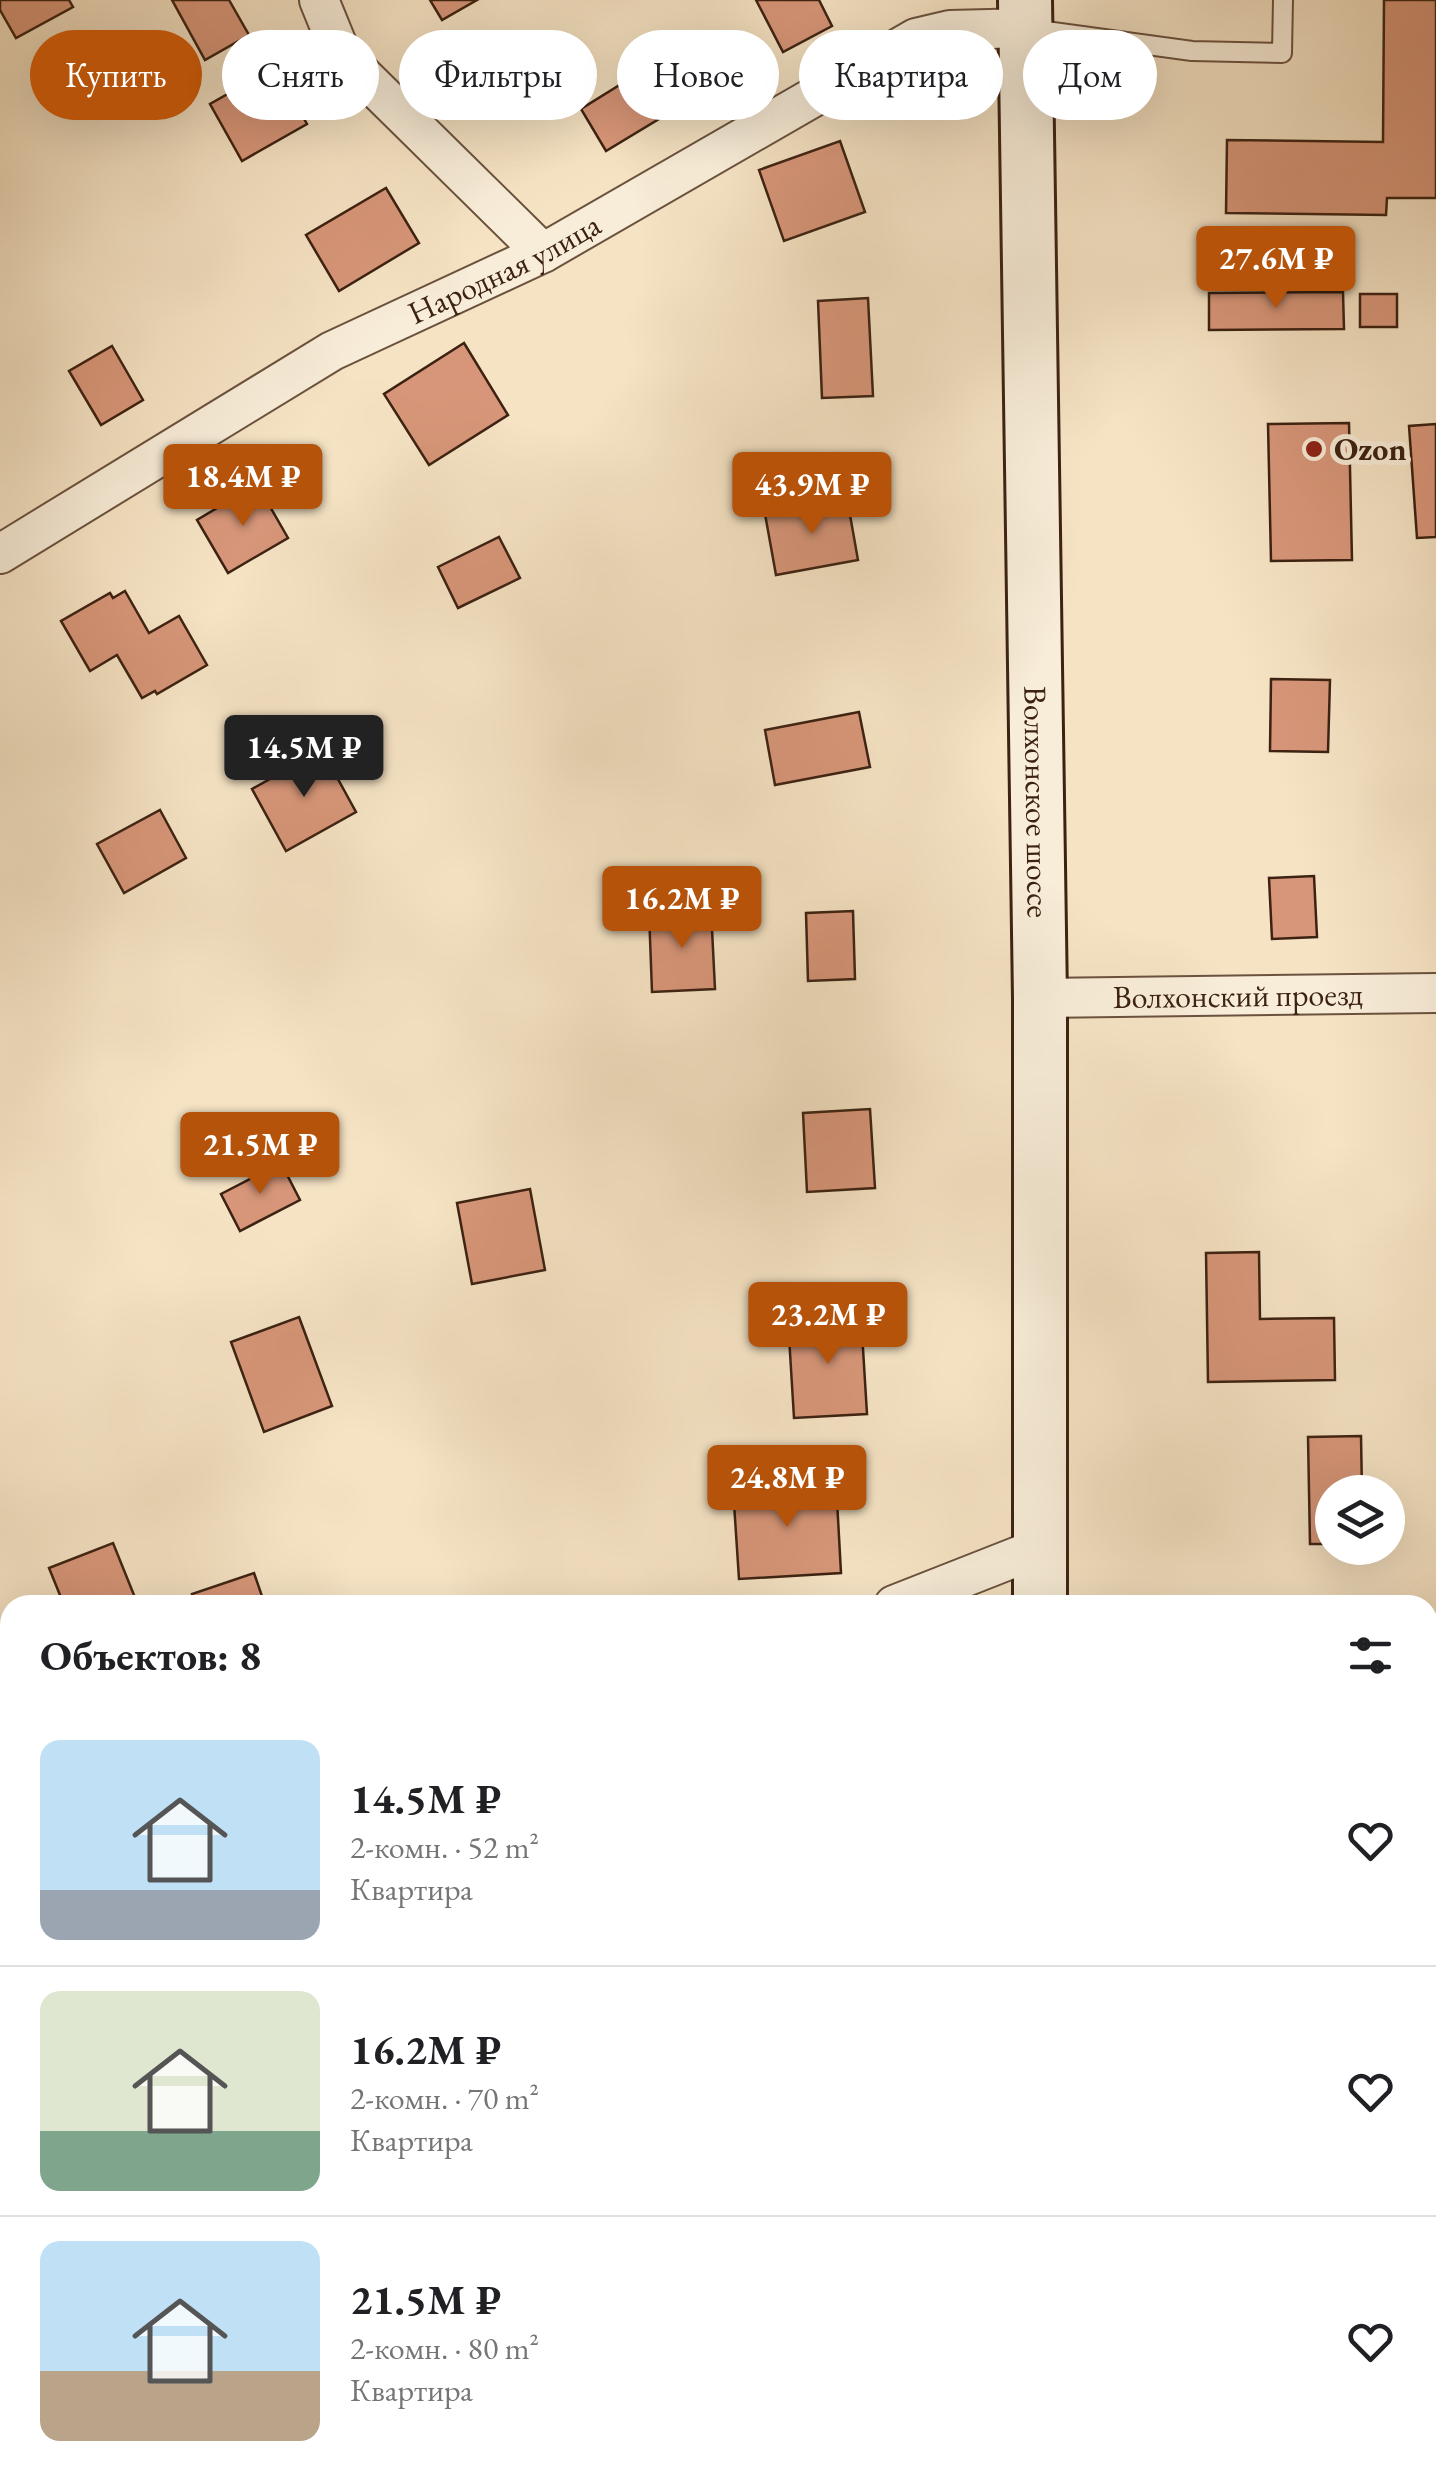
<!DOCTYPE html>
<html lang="ru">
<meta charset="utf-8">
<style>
body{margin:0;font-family:"EB Garamond",serif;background:#f2f2f2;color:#202124;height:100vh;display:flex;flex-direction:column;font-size:38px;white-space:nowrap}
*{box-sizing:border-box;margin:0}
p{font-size:32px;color:#757577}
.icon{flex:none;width:55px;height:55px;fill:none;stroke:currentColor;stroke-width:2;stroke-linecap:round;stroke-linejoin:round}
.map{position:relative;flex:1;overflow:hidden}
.drawer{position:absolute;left:0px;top:1595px;width:1438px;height:892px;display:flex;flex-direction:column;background:#fff;border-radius:30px 30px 0 0;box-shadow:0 10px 40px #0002}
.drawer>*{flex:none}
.banner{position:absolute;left:30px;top:30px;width:1378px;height:90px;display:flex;gap:20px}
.tools{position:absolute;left:1315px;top:1475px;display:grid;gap:20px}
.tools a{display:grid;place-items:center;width:90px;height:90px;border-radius:50%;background:#fff;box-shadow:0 10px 40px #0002;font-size:50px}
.price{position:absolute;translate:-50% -85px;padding:0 22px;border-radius:10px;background:#b45309;color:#fff;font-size:32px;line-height:65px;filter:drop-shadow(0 2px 5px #0008)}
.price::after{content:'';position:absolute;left:50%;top:60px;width:30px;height:22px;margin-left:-15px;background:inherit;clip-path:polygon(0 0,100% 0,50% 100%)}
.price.current{background:#222;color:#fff}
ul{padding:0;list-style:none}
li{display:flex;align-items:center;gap:30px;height:250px;padding:0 40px}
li+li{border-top:2px solid #e0e0e0}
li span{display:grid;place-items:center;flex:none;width:280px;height:200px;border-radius:20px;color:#555}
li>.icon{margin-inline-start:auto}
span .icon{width:120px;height:120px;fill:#fffc;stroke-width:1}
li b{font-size:42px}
h2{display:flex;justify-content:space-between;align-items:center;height:120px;padding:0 40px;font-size:42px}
.pill{padding:0 35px;border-radius:45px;background:#fff;box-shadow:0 10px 40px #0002;font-size:35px;line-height:90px}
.pill.current{background:#b45309;color:#fff}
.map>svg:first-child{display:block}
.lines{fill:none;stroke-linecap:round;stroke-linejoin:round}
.stream{stroke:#768073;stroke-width:11}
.building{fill:#d79679;stroke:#3d2212;stroke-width:2.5}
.lane-casing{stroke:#6b523e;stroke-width:22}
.street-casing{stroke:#6b523e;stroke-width:42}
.secondary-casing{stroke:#3d2212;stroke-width:58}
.lane{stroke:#f8edd9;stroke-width:18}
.street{stroke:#f8edd9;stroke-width:38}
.secondary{stroke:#f8edd9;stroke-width:52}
.rail{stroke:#3d2212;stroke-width:8;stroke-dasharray:18 18;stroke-linecap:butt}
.poi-dot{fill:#8f2418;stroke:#f8edd9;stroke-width:4}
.labels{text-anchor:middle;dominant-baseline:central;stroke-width:10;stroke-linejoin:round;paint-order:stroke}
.street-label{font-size:32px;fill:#3d2212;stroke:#f8edd9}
.poi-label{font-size:32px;font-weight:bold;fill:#3d2212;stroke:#f8edd9;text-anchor:start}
</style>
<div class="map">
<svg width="1436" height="2486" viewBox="0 0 1436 2486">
<rect width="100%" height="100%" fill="#f5e3c4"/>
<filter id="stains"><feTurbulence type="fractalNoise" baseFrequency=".002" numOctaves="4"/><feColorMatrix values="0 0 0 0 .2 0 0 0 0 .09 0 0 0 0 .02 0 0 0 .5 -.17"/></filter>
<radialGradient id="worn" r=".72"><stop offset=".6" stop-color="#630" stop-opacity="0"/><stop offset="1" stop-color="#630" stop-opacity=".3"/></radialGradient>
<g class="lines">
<g class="stream">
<polyline points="0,2124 10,2148"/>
<polyline points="148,2478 152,2486"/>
</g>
</g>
<g class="building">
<polygon points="0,0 69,0 73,7 16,38 0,10"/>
<polygon points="172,0 229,0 249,35 205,60"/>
<polygon points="430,0 477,0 442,20"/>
<polygon points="756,0 819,0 832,26 783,52"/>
<polygon points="1384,0 1436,0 1436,198 1387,198 1386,215 1226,213 1227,140 1383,142"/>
<polygon points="655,63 682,105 606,151 581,109"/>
<polygon points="275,67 307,124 242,161 210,104"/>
<polygon points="840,141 865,212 784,241 759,170"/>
<polygon points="386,188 419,243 339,291 306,235"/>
<polygon points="1343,292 1344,329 1209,330 1209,293"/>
<rect x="1360" y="294" width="37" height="33"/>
<polygon points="868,298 873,396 822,398 818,301"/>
<polygon points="464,343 508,415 429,465 384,394"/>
<polygon points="112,346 143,400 101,425 69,371"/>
<polygon points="1349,423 1352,560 1271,561 1268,424"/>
<polygon points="1436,424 1436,537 1417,538 1409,426"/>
<polygon points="257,484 288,538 228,573 197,520"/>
<polygon points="847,498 858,560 776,575 765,514"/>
<polygon points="499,537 520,578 458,608 438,567"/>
<polygon points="125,591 149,633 179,616 207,665 157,694 155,691 142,698 117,655 90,671 61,621 110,593 113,598"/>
<polygon points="1271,679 1330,680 1328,752 1270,751"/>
<polygon points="859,712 870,767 775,785 765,730"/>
<polygon points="322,750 356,812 286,851 252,789"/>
<polygon points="160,810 186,858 124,893 97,844"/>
<polygon points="1314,876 1317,937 1272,939 1269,878"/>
<polygon points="711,909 715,989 652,992 649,912"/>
<polygon points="853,911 855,979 808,981 806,913"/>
<polygon points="870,1109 875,1188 807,1192 803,1113"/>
<polygon points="281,1163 300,1200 240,1231 221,1194"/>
<polygon points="530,1189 545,1270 472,1284 457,1203"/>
<polygon points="1259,1252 1260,1319 1334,1318 1335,1380 1208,1382 1206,1253"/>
<polygon points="861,1316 867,1414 794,1418 788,1320"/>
<polygon points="299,1317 332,1406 264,1432 231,1342"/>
<polygon points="1361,1436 1362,1492 1332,1492 1332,1544 1310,1544 1308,1437"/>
<polygon points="836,1482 841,1573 739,1579 733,1488"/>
<polygon points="113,1543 138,1605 64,1605 49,1568"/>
<polygon points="254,1573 265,1605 196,1605 192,1594"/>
<polygon points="1428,1748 1434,1748 1435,1808 1428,1808"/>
<polygon points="751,2478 821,2478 822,2486 752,2486"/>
</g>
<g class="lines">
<g class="lane-casing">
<polyline id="lane" points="1031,29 1192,51 1282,53 1283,0"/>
</g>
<g class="street-casing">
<g id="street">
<polyline points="319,0 341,54 543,253"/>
<path id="s1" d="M 0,554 L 332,351 L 543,253 L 916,38 L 950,30 L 1025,28"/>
<path id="s2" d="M 1040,998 L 1436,993"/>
<polyline points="894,1605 1039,1548"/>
<polyline points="0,1929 7,1951 10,1950"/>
<polyline points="1428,2016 1436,2016"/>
</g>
</g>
<g class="secondary-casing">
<g id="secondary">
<path id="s3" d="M 1025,0 L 1040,998 L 1040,1605"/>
<polyline points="1047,2478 1047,2486"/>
</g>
</g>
<use href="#lane" class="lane"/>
<use href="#street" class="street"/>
<use href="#secondary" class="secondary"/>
<polyline class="rail" points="0,2446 10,2470"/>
</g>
<circle class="poi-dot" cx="1314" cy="449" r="10"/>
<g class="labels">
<g class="street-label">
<text stroke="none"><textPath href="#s1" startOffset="580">Народная улица</textPath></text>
<text stroke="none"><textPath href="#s3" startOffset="802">Волхонское шоссе</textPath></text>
<text stroke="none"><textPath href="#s2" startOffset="198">Волхонский проезд</textPath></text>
</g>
<g class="poi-label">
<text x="1334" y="449">Ozon</text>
</g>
</g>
<rect width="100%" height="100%" filter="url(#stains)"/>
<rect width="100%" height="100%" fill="url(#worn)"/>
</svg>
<div class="tools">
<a><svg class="icon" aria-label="layers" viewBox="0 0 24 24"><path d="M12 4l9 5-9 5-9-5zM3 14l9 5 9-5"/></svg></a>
</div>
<b class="price" style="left:1276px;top:311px">27.6M ₽</b>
<b class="price" style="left:243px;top:529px">18.4M ₽</b>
<b class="price" style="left:812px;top:537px">43.9M ₽</b>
<b class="price current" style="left:304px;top:800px">14.5M ₽</b>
<b class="price" style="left:682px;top:951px">16.2M ₽</b>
<b class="price" style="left:260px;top:1197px">21.5M ₽</b>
<b class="price" style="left:828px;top:1367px">23.2M ₽</b>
<b class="price" style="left:787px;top:1530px">24.8M ₽</b>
<div class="banner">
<a class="pill current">Купить</a>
<a class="pill">Снять</a>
<a class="pill">Фильтры</a>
<a class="pill">Новое</a>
<a class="pill">Квартира</a>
<a class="pill">Дом</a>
</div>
<section class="drawer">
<h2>Объектов: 8<svg class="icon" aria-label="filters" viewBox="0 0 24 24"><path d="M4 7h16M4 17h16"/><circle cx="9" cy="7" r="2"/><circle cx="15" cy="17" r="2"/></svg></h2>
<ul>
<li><span style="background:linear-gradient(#bfe0f5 75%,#9aa5b1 0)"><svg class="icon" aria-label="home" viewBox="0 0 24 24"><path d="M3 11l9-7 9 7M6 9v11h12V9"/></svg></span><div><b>14.5M ₽</b><p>2-комн. · 52 m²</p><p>Квартира</p></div><svg class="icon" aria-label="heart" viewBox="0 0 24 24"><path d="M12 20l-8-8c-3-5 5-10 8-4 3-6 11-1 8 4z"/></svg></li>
<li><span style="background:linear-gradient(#dfe7d0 70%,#7fa58c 0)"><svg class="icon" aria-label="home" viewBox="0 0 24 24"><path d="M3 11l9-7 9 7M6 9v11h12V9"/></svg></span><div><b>16.2M ₽</b><p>2-комн. · 70 m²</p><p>Квартира</p></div><svg class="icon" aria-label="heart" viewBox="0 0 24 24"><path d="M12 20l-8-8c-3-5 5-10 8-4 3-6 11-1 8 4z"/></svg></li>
<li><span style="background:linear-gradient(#bfe0f5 65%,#b9a48a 0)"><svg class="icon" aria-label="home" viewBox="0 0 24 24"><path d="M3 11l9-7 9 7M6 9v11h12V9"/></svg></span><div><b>21.5M ₽</b><p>2-комн. · 80 m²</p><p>Квартира</p></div><svg class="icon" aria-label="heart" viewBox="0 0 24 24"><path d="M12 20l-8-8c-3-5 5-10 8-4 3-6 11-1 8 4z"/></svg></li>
</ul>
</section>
</div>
